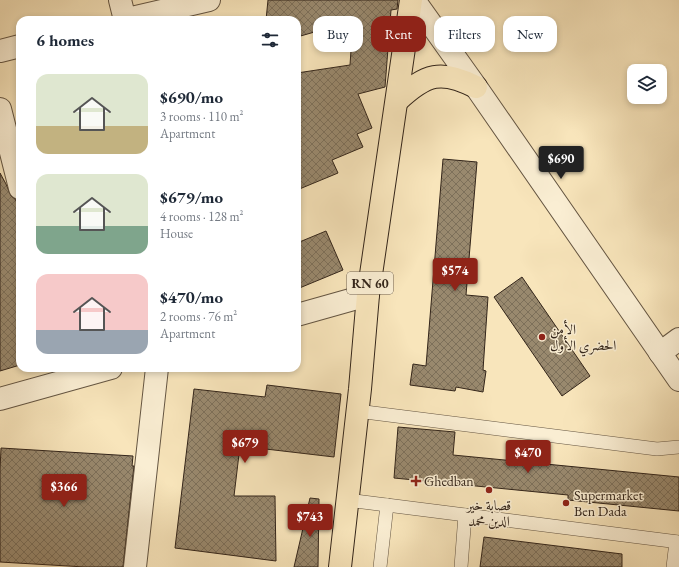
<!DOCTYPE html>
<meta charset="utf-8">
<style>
body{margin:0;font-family:"EB Garamond",Amiri,serif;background:#f2f2f3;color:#1f2937;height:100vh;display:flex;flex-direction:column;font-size:15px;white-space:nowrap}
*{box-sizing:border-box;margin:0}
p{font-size:13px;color:#747a83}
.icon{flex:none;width:22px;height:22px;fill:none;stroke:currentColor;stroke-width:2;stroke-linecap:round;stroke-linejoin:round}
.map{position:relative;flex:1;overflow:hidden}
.drawer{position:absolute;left:16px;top:16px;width:285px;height:356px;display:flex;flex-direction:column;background:#fff;border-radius:12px;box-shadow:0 2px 6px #0003}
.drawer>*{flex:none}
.top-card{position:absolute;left:313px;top:16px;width:306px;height:36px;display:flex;gap:8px}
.buttons{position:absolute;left:627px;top:64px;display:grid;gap:8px}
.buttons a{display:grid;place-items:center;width:40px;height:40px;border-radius:8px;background:#fff;box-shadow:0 2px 6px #0003;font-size:20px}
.price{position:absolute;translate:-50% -34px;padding:0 9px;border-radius:4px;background:#8f2418;color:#fff;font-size:13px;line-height:26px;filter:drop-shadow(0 1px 2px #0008)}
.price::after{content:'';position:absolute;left:50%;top:24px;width:12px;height:9px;margin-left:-6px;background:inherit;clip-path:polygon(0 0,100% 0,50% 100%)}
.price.current{background:#222;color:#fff}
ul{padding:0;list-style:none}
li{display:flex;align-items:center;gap:12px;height:100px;padding:0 20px}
li span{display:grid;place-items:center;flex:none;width:112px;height:80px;border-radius:12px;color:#555}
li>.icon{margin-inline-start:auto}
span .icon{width:48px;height:48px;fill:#fffc;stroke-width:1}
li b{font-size:17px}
h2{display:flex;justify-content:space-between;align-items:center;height:48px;padding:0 20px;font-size:17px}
.pill{padding:0 14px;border-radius:12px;background:#fff;box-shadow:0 2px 6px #0003;font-size:14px;line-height:36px}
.pill.current{background:#8f2418;color:#fff}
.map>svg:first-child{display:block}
.building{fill:url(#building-cross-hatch);stroke:#33251a}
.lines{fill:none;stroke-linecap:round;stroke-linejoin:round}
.service-casing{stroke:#645542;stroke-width:14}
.minor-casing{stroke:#645542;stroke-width:24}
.tertiary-casing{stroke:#645542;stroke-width:24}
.primary-casing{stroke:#33251a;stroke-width:24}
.service{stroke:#faeed3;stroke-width:13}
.minor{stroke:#faeed3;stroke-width:22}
.tertiary{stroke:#faeed3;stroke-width:22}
.primary{stroke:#f8e5bb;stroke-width:22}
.poi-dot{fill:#8f2418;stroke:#faeed3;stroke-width:1.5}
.labels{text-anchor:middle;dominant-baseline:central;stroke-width:3;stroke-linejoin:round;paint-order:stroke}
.shield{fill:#faeed3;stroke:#6f6152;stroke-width:1}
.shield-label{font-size:13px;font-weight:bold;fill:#33251a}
.poi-label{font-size:14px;fill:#33251a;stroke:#faeed3;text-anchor:start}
</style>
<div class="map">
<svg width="679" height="567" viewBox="0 0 679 567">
<defs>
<pattern id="building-cross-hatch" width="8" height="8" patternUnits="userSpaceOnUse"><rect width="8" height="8" fill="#99896e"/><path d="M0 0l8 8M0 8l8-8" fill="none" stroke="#7d705a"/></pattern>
</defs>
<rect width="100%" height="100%" fill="#f8e5bb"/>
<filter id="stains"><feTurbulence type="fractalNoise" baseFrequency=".005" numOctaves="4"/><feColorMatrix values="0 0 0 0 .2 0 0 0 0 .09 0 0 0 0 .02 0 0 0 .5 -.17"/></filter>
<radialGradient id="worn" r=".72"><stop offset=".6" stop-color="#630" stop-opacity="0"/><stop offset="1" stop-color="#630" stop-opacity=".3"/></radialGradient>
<g class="building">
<polygon points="268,0 398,0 397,9 391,10 385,87 358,94 372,128 357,134 363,147 332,160 338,173 297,190 297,73 350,65 353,21 297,37 297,20 266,20"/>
<polygon points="443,159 477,162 466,295 488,297 483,370 486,371 483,392 456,387 455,391 410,385 413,364 426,366"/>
<polygon points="0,173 6,184 11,196 15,199 20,208 20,365 0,371"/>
<polygon points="326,231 343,270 297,289 297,243"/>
<polygon points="522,277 590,376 562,396 494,297"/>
<polygon points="267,385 341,394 334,457 240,446 234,496 275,496 276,561 175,548 194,389 265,397"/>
<polygon points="398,427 455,432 453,455 679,477 679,511 568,500 568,495 394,478"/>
<polygon points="1,448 133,456 132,466 134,466 123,567 85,567 0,562 0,470"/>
<polygon points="310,498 319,499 318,567 294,567"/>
<polygon points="484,537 622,554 622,567 480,567"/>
</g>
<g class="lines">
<g class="service-casing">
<g id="service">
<polyline points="357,411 657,449 679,447"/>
<polyline points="347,500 679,542"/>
<polyline points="380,567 387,505"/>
<polyline points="461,567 465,515"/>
<polyline points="673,567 676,542"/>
</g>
</g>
<g class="minor-casing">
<g id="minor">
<polyline points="120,0 125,20"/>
<polyline points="0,109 20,188"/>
<polyline points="297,315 368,295"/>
<polyline points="660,353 679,339"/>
<polyline points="0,399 111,368"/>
<polyline points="135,567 157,368"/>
</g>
</g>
<g class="tertiary-casing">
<g id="tertiary">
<polyline points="414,0 476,87 679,380"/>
<polyline points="123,20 209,0"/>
<polyline points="0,51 20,46"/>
</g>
</g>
<g class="primary-casing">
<g id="primary">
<path d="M 398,100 C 426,74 441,69 476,87"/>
<polyline points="340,567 360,389 368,295 411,0"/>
</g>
</g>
<use href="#service" class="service"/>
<use href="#minor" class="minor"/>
<use href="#tertiary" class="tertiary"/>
<use href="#primary" class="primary"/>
</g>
<g class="poi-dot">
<circle cx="542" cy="337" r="4"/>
<path d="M414 475h4v4h4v4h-4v4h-4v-4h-4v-4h4z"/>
<circle cx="489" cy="490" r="4"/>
<circle cx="566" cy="503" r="4"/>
</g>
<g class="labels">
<rect class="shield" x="347" y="272" width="46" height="22" rx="3"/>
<g class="shield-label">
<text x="370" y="283">RN 60</text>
</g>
<g class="poi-label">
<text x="550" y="329">الأمن<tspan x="550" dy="16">الحضري الأول</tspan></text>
<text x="424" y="481">Ghedban</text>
<text x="574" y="495">Supermarket<tspan x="574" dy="16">Ben Dada</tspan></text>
<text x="489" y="505" text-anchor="middle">قصابة خير<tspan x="489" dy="16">الدين محمد</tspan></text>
</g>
</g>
<rect width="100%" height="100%" filter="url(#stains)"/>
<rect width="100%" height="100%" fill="url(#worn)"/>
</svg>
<div class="buttons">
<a><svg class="icon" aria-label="layers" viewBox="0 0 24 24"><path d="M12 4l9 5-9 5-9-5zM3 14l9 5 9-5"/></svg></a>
</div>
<b class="price current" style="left:561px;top:180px">$690</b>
<b class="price" style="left:455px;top:292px">$574</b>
<b class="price" style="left:245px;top:464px">$679</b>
<b class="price" style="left:528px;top:474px">$470</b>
<b class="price" style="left:64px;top:508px">$366</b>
<b class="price" style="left:310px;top:538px">$743</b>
<div class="top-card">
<a class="pill">Buy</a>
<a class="pill current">Rent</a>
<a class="pill">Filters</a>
<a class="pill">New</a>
</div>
<section class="drawer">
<h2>6 homes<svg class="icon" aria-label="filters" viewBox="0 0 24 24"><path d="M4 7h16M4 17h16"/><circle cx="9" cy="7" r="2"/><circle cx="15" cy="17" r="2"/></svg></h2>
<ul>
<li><span style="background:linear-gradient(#dfe7d0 65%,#c2b280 0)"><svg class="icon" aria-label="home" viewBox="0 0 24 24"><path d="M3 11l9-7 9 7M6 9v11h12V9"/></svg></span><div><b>$690/mo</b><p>3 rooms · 110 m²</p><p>Apartment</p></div></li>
<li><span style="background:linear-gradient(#dfe7d0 65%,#7fa58c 0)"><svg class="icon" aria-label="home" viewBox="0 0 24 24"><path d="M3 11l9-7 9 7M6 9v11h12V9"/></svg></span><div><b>$679/mo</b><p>4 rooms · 128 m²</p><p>House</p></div></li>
<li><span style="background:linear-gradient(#f6c9c9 70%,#9aa5b1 0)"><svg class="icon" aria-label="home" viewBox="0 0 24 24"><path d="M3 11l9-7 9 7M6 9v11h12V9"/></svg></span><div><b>$470/mo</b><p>2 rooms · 76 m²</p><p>Apartment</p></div></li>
</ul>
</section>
</div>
